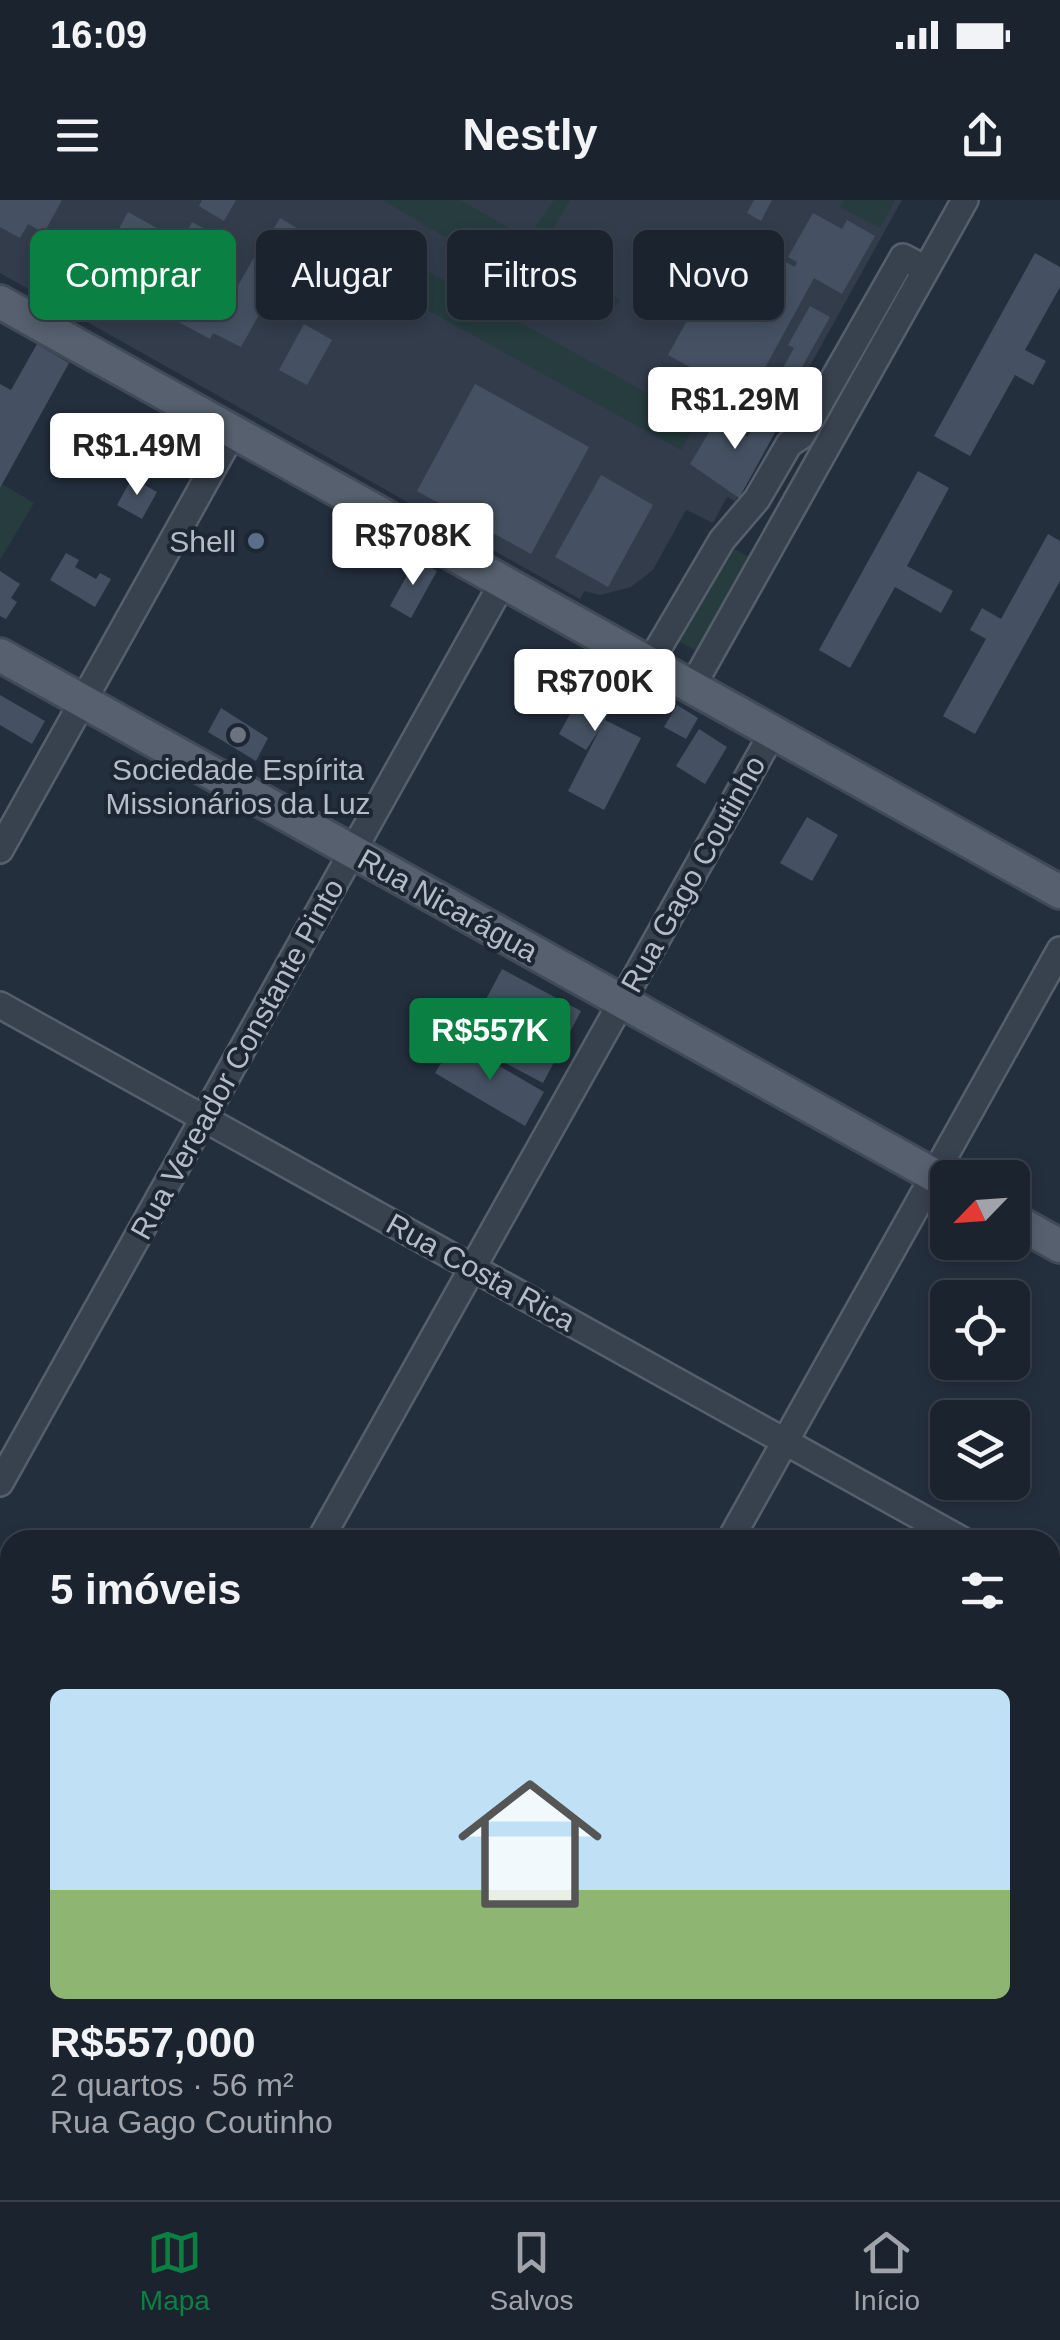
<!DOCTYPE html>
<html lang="pt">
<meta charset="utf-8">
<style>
body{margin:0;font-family:Arial,sans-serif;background:#242b36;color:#f1f3f6;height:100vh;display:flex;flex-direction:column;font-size:38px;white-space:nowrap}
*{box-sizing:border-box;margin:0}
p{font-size:32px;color:#a0a4aa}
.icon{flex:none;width:55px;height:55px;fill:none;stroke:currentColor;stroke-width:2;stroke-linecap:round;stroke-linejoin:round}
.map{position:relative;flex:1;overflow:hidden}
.sheet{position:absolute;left:0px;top:1330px;width:1060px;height:670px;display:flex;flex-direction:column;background:#1b232e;border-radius:30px 30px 0 0;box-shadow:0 5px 15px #0003,0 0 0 2px #39404a}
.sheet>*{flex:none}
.hud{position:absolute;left:30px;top:30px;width:1000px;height:90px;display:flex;gap:20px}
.needle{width:65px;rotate:245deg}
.controls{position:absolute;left:930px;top:960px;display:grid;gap:20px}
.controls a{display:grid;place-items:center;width:100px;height:100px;border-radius:15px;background:#1b232e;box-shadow:0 5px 15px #0003,0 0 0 2px #39404a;font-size:50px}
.price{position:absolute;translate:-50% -85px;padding:0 22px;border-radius:10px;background:#fff;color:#222;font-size:32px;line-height:65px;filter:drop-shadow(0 2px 5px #0008)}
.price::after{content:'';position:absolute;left:50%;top:60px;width:30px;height:22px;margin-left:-15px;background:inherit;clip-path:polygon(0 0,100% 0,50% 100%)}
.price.selected{background:#0b8043;color:#fff}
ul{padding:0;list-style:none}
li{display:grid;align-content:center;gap:20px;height:530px;padding:0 50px}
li+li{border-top:2px solid #39404a}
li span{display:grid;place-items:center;height:310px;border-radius:15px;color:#555}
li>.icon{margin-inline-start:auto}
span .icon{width:180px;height:180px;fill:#fffc;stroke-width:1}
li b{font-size:42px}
h2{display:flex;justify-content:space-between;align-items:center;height:120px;padding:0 50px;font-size:42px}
.tag{padding:0 35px;border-radius:15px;background:#1b232e;box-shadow:0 5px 15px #0003,0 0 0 2px #39404a;font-size:35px;line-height:90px}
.tag.selected{background:#0b8043;color:#fff}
.status{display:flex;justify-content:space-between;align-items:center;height:70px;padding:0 50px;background:#1b232e;direction:ltr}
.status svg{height:28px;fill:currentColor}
header{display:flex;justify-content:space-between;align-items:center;height:130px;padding:0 50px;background:#1b232e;font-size:45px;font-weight:600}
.tab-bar{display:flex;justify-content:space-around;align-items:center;height:140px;border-top:2px solid #39404a;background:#1b232e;font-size:28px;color:#a0a4aa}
.tab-bar a{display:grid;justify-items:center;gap:5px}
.tab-bar .selected{color:#0b8043}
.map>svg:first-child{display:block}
.airport{fill:#323c4b}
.green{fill:#263c3f}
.building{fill:#455162}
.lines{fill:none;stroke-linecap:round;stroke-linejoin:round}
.minor-casing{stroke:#565f6c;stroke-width:30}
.major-casing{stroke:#414a57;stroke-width:38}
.minor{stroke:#38414e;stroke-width:25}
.major{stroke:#56606e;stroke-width:32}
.service-dot{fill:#5c6f8a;stroke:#1d2633;stroke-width:4}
.worship-dot{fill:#6b7280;stroke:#1d2633;stroke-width:4}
.labels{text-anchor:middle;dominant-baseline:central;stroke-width:8;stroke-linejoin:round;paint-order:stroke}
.poi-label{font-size:30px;fill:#b4bcc9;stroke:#1d2633;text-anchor:end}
.street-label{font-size:30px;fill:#b4bcc9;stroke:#1d2633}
</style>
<div class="status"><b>16:09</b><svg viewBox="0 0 49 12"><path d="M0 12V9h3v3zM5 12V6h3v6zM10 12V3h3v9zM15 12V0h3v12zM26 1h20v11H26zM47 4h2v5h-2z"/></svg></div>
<header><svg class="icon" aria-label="menu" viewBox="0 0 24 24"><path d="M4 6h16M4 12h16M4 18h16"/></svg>Nestly<svg class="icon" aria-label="share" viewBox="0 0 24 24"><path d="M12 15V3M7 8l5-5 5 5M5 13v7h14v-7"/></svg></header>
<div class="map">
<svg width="1060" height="2000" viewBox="0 0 1060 2000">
<rect width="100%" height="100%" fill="#242f3e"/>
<polygon class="airport" points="0,0 902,0 735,301 727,297 713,323 686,310 653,370 631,387 600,395 584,391 580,399 0,73"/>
<g class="green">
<polygon points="383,0 460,0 512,30 492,65"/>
<polygon points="554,0 570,0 542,48 555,58 548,70 549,79 588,103 595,103 603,90 620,100 607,119 594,122 514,71 515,57"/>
<polygon points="843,0 895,0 880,28 840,7"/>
<polygon points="388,43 398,55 697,221 681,250 382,85 366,82 363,73 378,44"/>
<polygon points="2,284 34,303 0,360 0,287"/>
<polygon points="730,347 749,357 697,451 678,441"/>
</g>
<g class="building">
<polygon points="0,0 62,0 44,33 28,24 20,38 0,27"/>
<polygon points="202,0 236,0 224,21 199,6"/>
<polygon points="754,0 772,0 761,21 747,13"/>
<polygon points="128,12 166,33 139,81 102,60"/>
<polygon points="813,13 842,29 847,20 875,36 842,94 814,78 748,199 668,155 735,34 795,67 797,62 788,57"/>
<polygon points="280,18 305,33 289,60 264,45"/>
<polygon points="192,22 222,38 193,88 226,106 255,56 283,72 241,147 213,133 210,139 173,119 177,113 151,98"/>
<polygon points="1035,53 1060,67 1060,87 1025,150 1046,161 1033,185 1015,175 970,256 934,236"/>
<polygon points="810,106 830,117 784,199 770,191 794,148 788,145"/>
<polygon points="304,124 332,140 307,185 279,170"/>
<polygon points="37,144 69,163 0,288 0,184 11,190"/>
<polygon points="475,184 589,247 531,354 417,291"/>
<polygon points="764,209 782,220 739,298 690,264 717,219 748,237"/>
<polygon points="170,223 200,241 187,264 156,246"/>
<polygon points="918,271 949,288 907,366 953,391 941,413 895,387 850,468 819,450"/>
<polygon points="601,275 653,305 608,387 555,357"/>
<polygon points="132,278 157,292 142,319 117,305"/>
<polygon points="1048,334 1060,341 1060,381 975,534 943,516 986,439 970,430 982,408 1001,419"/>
<polygon points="66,353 79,360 75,367 96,379 100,373 111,379 95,407 50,380"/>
<polygon points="416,359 437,371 411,418 390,406"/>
<polygon points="0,371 20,384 11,398 17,402 6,419 0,416"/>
<polygon points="584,452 600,462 591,479 618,494 605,520 641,538 604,610 568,591 601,527 586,550 559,534 570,514 554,504"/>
<polygon points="0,495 45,521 32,544 0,525"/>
<polygon points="677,505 698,518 686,539 664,527"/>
<polygon points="221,508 268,538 256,561 208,532"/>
<polygon points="699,529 727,547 705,584 676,566"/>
<polygon points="807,617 838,635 812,681 780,663"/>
<polygon points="502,769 581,811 543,883 464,841"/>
<polygon points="455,840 544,892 525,926 435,873"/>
</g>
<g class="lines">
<g class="minor-casing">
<g id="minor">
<polyline points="649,464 722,340 757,299 789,244 801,236 903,57 926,69"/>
<polyline points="692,487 965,0"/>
<polyline points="0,650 233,232"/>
<polyline points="0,805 962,1340"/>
<polyline points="0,1283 503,382"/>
<polyline points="320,1340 773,532"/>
<polyline points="730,1340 1060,750"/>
<polyline points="0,1372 10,1375"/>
<polyline points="1050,1389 1060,1395"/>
<polyline points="0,1939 10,1942"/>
<polyline points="0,1989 42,2000"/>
<polyline points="189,1990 226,2000"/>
<polyline points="534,2000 537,1990"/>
</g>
</g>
<g class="major-casing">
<g id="major">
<polyline points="0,102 1060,692"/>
<polyline points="0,455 948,983"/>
<polyline points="1012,1019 1060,1046"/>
<polyline points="0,1679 10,1682"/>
<polyline points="1050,1705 1060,1672"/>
<polyline points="1050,1950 1060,1952"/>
<polyline points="964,2000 966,1990"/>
</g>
</g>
<use href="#minor" class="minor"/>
<use href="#major" class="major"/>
</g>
<circle class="service-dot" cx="256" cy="341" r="10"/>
<circle class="worship-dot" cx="238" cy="535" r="10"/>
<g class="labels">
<g class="poi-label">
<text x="236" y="341">Shell</text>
<text x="238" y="569" text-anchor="middle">Sociedade Espírita<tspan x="238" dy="34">Missionários da Luz</tspan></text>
</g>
<g class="street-label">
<text transform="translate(693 674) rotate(-61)">Rua Gago Coutinho</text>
<text transform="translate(448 705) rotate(29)">Rua Nicarágua</text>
<text transform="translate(237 859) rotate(-61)">Rua Vereador Constante Pinto</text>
<text transform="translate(481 1072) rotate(29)">Rua Costa Rica</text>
</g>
</g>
</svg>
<div class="controls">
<a><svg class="needle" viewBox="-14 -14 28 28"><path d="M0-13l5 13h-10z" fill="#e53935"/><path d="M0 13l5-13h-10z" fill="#a0a4aa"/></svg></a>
<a><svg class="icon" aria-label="locate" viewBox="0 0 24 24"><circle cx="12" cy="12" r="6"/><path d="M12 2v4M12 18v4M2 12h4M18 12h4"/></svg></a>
<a><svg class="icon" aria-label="layers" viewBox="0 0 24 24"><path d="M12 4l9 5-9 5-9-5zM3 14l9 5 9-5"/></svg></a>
</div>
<b class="price" style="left:735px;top:252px">R$1.29M</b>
<b class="price" style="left:137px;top:298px">R$1.49M</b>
<b class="price" style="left:413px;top:388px">R$708K</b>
<b class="price" style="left:595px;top:534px">R$700K</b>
<b class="price selected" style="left:490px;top:883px">R$557K</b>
<div class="hud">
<a class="tag selected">Comprar</a>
<a class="tag">Alugar</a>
<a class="tag">Filtros</a>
<a class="tag">Novo</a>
</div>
<section class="sheet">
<h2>5 imóveis<svg class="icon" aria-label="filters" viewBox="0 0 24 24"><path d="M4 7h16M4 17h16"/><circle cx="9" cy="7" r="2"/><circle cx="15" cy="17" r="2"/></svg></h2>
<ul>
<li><span style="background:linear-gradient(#bfe0f5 65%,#8fb573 0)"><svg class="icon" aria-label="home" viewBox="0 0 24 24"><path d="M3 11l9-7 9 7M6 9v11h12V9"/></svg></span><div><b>R$557,000</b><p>2 quartos · 56 m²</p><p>Rua Gago Coutinho</p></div></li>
</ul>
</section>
</div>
<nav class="tab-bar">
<a class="selected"><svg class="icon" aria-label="map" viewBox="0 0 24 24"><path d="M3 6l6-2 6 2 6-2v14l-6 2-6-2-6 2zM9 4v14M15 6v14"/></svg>Mapa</a>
<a><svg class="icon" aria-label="saved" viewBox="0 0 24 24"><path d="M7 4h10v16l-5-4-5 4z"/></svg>Salvos</a>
<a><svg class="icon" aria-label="home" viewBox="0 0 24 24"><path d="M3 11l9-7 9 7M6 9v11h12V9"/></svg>Início</a>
</nav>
